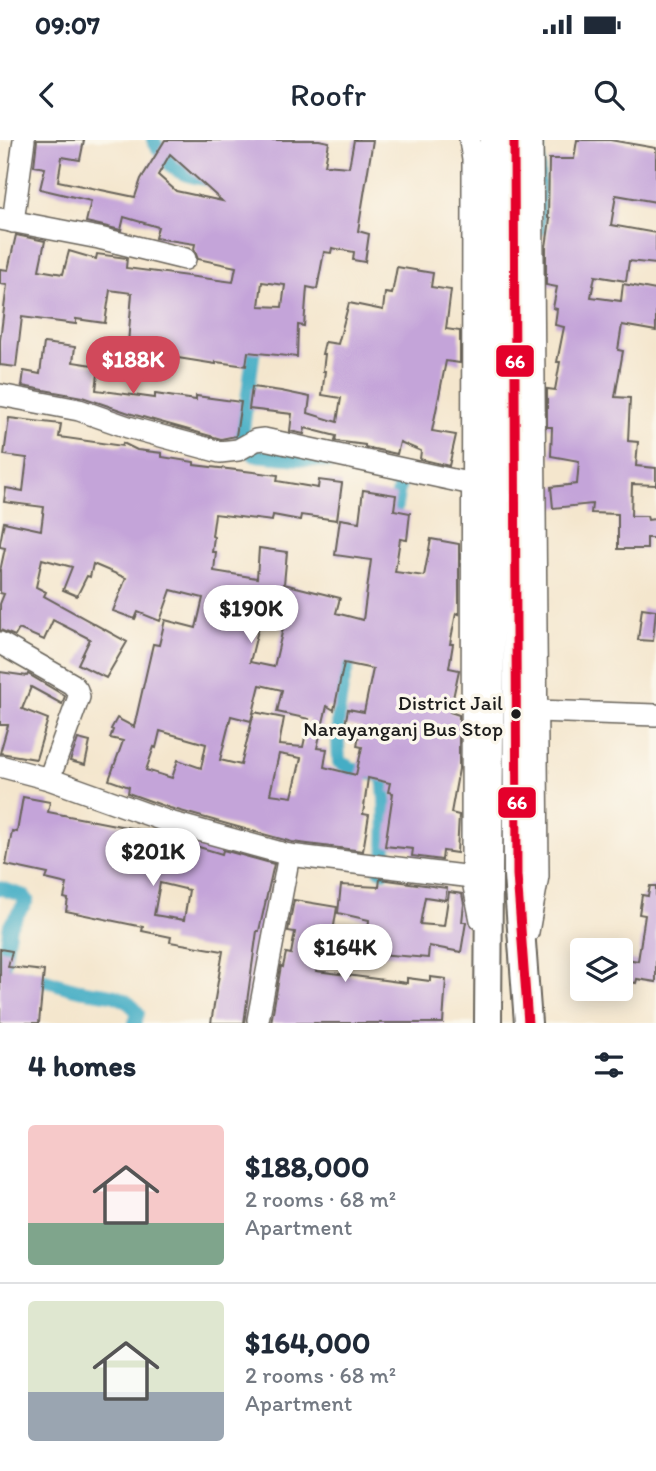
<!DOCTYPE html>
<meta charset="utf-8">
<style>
body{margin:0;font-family:Itim,sans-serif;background:#f2f2f3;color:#1f2937;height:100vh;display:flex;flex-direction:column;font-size:26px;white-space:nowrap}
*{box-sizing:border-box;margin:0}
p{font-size:23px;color:#747a83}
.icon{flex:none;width:38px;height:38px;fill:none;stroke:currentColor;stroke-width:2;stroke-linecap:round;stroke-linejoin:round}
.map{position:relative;height:883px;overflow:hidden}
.sheet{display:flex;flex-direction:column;background:#fff;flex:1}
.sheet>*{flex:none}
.controls{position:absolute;left:570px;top:798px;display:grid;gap:14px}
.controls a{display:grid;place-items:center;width:63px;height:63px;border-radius:7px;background:#fff;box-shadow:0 4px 18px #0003;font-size:35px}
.price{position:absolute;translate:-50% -60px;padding:0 16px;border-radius:24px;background:#fff;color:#222;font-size:23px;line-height:46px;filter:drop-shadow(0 2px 4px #0008)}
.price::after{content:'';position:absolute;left:50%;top:42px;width:21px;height:16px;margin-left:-10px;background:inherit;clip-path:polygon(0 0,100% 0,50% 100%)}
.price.selected{background:#d1495b;color:#fff}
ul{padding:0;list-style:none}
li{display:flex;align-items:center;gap:21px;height:175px;padding:0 28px}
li+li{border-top:2px solid #e0e1e3}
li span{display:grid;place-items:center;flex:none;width:196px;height:140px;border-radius:7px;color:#555}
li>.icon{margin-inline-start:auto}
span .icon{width:84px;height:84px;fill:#fffc;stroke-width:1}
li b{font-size:30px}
h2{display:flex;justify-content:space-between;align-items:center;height:84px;padding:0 28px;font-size:30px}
.status{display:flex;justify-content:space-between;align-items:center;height:49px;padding:0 35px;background:#fff;direction:ltr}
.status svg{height:19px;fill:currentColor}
header{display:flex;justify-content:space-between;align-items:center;height:91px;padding:0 28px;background:#fff;font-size:32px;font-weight:600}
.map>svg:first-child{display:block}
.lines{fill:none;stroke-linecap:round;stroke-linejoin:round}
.stream{stroke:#45adc5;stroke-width:4.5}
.canal{stroke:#45adc5;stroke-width:14}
.building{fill:#c4a4d9;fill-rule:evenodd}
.minor-casing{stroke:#68635a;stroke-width:24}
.major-casing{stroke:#68635a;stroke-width:30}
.minor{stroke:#fff;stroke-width:21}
.major{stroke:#fff;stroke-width:26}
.bus-1-casing{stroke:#fbf7ec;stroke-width:14}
.bus-1{stroke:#e4002b;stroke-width:9}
.bus-dot{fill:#1c1c1c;stroke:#fbf7ec;stroke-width:2.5}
.labels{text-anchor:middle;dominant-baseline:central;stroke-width:7;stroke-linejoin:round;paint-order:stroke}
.bus-label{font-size:21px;fill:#1c1c1c;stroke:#fbf7ec;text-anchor:end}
.line-badge{stroke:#fbf7ec;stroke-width:2.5}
.badge-label{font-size:19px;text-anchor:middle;font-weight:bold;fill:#fff}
</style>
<div class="status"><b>09:07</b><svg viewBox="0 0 49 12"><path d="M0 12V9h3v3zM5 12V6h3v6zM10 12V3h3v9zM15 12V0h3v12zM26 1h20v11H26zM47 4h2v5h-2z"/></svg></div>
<header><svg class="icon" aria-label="back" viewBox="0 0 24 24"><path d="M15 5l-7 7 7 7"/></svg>Roofr<svg class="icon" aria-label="search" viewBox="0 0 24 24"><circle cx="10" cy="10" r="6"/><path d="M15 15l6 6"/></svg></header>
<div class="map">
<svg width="656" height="883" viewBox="0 0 656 883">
<rect width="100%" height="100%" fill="#fbf7ec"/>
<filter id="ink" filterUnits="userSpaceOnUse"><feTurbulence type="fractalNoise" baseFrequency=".0143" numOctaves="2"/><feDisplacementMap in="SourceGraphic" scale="14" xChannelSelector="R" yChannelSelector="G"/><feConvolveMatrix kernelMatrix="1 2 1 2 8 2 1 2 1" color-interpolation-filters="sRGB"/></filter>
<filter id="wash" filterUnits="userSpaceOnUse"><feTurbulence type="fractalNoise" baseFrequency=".00686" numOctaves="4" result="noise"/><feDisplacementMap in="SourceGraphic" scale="28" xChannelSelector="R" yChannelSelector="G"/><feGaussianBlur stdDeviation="1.57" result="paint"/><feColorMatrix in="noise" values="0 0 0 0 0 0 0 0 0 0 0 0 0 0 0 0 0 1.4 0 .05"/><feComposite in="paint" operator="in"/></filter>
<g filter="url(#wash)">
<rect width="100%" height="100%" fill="#f4e6cd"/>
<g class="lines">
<polyline class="stream" points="543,0 543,93"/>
<g class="canal">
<path d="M 153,0 C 173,33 177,34 215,41"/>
<polyline points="256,195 242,296 254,315 333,322"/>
<polyline points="353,327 400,343 392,387"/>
<path d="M 355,507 C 338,545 336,581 339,622 L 354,629 L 383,636 C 387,668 386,699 384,731 L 380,730"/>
<polyline points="0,748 24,756 27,760 10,785 3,827"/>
<path d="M 27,836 C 42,838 56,844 71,848 C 97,856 120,848 138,873 L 135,883"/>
</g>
</g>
<g id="blocks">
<g class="building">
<path d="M 37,0 L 84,0 L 80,20 L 62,17 L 58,41 L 135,57 L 141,39 L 165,0 L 319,0 L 329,2 L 325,25 L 349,27 L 354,0 L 373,0 L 358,91 L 369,94 L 365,122 L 353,120 L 354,112 L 332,108 L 331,113 L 324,112 L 317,149 L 307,147 L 304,186 L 298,185 L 297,217 L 248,212 L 246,226 L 216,222 L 216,224 L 165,216 L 166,209 L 128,204 L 132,153 L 110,150 L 105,183 L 76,179 L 76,184 L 22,177 L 16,227 L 0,225 L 0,200 L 7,145 L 0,144 L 0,129 L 8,130 L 16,95 L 45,101 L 39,130 L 63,134 L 69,111 L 96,119 L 97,114 L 127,118 L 126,128 L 233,142 L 236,127 L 198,119 L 194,109 L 195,104 L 155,98 L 158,87 L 124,77 L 121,90 L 86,82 L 91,61 L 40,49 L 45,28 L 34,26 ZM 170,14 L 222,61 L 176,51 L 158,35 ZM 262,142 L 285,145 L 282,167 L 259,166 Z"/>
<polygon points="577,0 610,0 656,8 656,62 616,55 611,85 656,93 656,124 629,121 626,141 595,136 591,157 621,161 623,144 656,150 656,191 622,185 618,210 623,211 615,257 630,258 628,301 638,302 636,326 656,328 656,345 632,344 631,376 647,376 648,380 655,379 655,398 647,398 647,409 618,409 618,374 591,373 592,364 553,368 551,347 577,344 579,321 551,316 552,287 547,287 547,249 555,250 560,222 557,222 564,187 555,185 557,169 553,168 557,147 546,145 546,107 550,79 548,78 549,19 574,19"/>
<polygon points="397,127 433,133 431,147 451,150 446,189 460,191 460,223 446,221 432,291 456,295 449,326 420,319 421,311 400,302 397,314 365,307 365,305 335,301 336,296 305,288 304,294 290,291 292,274 249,269 252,247 281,251 310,257 308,273 337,282 341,258 322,255 325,231 323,231 325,214 322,214 325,202 338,204 349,163 383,170 385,153 392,154"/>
<polygon points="44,203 75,207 73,222 99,226 96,250 155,258 155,254 196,260 196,256 241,262 236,296 221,299 132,274 82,257 22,246 24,231 40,234"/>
<polygon points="97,205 120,209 119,223 95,220"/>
<path d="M 9,278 L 61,284 L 59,297 L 122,306 L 123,303 L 137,310 L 162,313 L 162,317 L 194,322 L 194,325 L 278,335 L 277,341 L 318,348 L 319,340 L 342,343 L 337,380 L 301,375 L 300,380 L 273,375 L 272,381 L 215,374 L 212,396 L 214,397 L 212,412 L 216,412 L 214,431 L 257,438 L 259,408 L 287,412 L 284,444 L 340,458 L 336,473 L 363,480 L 371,420 L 335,415 L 340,379 L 359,382 L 363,350 L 396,355 L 394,370 L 410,373 L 407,400 L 400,399 L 395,432 L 424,436 L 431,399 L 459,404 L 459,474 L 456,473 L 450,504 L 453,504 L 449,528 L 459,530 L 450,572 L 459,575 L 459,629 L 451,673 L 459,675 L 457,713 L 443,711 L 442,720 L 412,716 L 413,709 L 385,706 L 393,653 L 388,652 L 390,643 L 368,638 L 363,674 L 369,675 L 363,711 L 292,702 L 170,668 L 128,653 L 129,647 L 109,640 L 123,601 L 110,598 L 113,590 L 111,589 L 117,578 L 134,587 L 153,504 L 159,505 L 165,480 L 196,488 L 203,458 L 171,450 L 160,481 L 138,472 L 135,479 L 113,471 L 126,438 L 93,424 L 90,437 L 87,436 L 77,456 L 63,450 L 72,427 L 42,419 L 36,447 L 46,452 L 44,456 L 127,502 L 106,538 L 78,524 L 90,499 L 53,480 L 44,500 L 19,489 L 15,496 L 0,490 L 0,464 L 4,454 L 0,453 L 0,431 L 5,408 L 0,407 L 0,403 L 4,382 L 41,390 L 44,367 L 4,362 L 6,348 L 23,351 L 27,318 L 4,315 ZM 262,474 L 285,480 L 274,527 L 250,522 ZM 344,523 L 373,529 L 364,572 L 348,569 L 345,585 L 360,588 L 357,606 L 362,607 L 356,635 L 324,627 L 327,609 L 317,608 L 327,566 L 334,570 ZM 260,545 L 282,550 L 277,572 L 309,579 L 303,607 L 279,605 L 284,578 L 254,572 L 241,625 L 220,620 L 231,576 L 251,581 ZM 160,591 L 206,604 L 201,628 L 178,620 L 172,638 L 146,630 L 154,607 L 156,608 ZM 279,614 L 301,618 L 292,657 L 270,654 Z"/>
<polygon points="642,468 656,470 653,501 638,500"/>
<polygon points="0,532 27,536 28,534 65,556 62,564 31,547 22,569 48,579 36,619 0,613 8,585 0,585"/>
<polygon points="78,599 90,602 85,625 70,621"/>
<path d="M 23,657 L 50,662 L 48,672 L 136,689 L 163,696 L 163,694 L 180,698 L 179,701 L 222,714 L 223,710 L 274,724 L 259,791 L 257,791 L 244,883 L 211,883 L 223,811 L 170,802 L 171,797 L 142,791 L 143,787 L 66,771 L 68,759 L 64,758 L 67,744 L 46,739 L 48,734 L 6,725 L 12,691 L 17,692 ZM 160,743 L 189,750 L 184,780 L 154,775 Z"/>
<polygon points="380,739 447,748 445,760 425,757 420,784 444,786 449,752 462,754 464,764 462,782 466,782 461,812 429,806 428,818 366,813 369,780 338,773 341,745 379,747"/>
<polygon points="650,746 656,746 656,842 637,839 636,843 621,840 621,818 638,821 645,775 639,774 642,755 648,756"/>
<polygon points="294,760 337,767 332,798 323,797 316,831 407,843 407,838 430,841 430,837 446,839 443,883 271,883 281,826 283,827 286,813 291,814 295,792 288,791"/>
<polygon points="0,809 12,811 8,827 44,831 39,883 0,883"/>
</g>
</g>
</g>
<g filter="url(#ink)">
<use href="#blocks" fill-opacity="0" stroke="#68635a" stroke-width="2"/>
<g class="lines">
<g class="minor-casing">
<g id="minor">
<polyline points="470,0 473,20 472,737 481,780"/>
<polyline points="0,79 99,98 185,119"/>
<polyline points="13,82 24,0"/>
<polyline points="0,255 79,270 128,287 220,312 238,310 256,300 264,299 486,347"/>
<polyline points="0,503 72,544 77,550 79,557 49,639"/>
<polyline points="536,571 656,575"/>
<polyline points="0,626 49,639 166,681 289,715 472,737"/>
<polyline points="528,792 538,736 532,0"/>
<polyline points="258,880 289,715"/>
</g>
</g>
<g class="major-casing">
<g id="major">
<polyline points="514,0 517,735 528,883"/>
<polyline points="488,883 494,0"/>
</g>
</g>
<use href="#minor" class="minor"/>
<use href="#major" class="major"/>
<g class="bus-1-casing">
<polyline id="bus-1" points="514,0 517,735 528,883"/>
</g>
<use href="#bus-1" class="bus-1"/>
</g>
</g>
<circle class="bus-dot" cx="516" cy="574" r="6"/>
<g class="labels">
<g class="bus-label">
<text x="503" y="562">District Jail<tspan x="503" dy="26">Narayanganj Bus Stop</tspan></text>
</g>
</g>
<g class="line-badge">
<rect x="495" y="204" width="40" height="34" rx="7" fill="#e4002b"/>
<rect x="497" y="646" width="40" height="33" rx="7" fill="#e4002b"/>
</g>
<g class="badge-label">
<text x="515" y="228">66</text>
<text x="517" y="669">66</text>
</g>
</svg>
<div class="controls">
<a><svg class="icon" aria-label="layers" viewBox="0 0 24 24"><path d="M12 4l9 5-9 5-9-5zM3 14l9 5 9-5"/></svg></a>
</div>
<b class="price selected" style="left:133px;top:256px">$188K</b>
<b class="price" style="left:251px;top:505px">$190K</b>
<b class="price" style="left:153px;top:748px">$201K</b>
<b class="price" style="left:345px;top:844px">$164K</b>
</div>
<section class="sheet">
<h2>4 homes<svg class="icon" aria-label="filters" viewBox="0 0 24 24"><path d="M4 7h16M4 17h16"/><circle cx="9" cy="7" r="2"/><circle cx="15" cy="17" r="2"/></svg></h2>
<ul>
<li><span style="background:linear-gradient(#f6c9c9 70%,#7fa58c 0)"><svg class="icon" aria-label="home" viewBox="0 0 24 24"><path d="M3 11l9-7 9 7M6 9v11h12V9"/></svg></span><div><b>$188,000</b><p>2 rooms · 68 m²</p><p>Apartment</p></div></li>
<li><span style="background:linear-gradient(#dfe7d0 65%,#9aa5b1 0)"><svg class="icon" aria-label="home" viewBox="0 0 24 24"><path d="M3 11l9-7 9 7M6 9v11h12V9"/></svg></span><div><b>$164,000</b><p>2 rooms · 68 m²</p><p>Apartment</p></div></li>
</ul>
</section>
